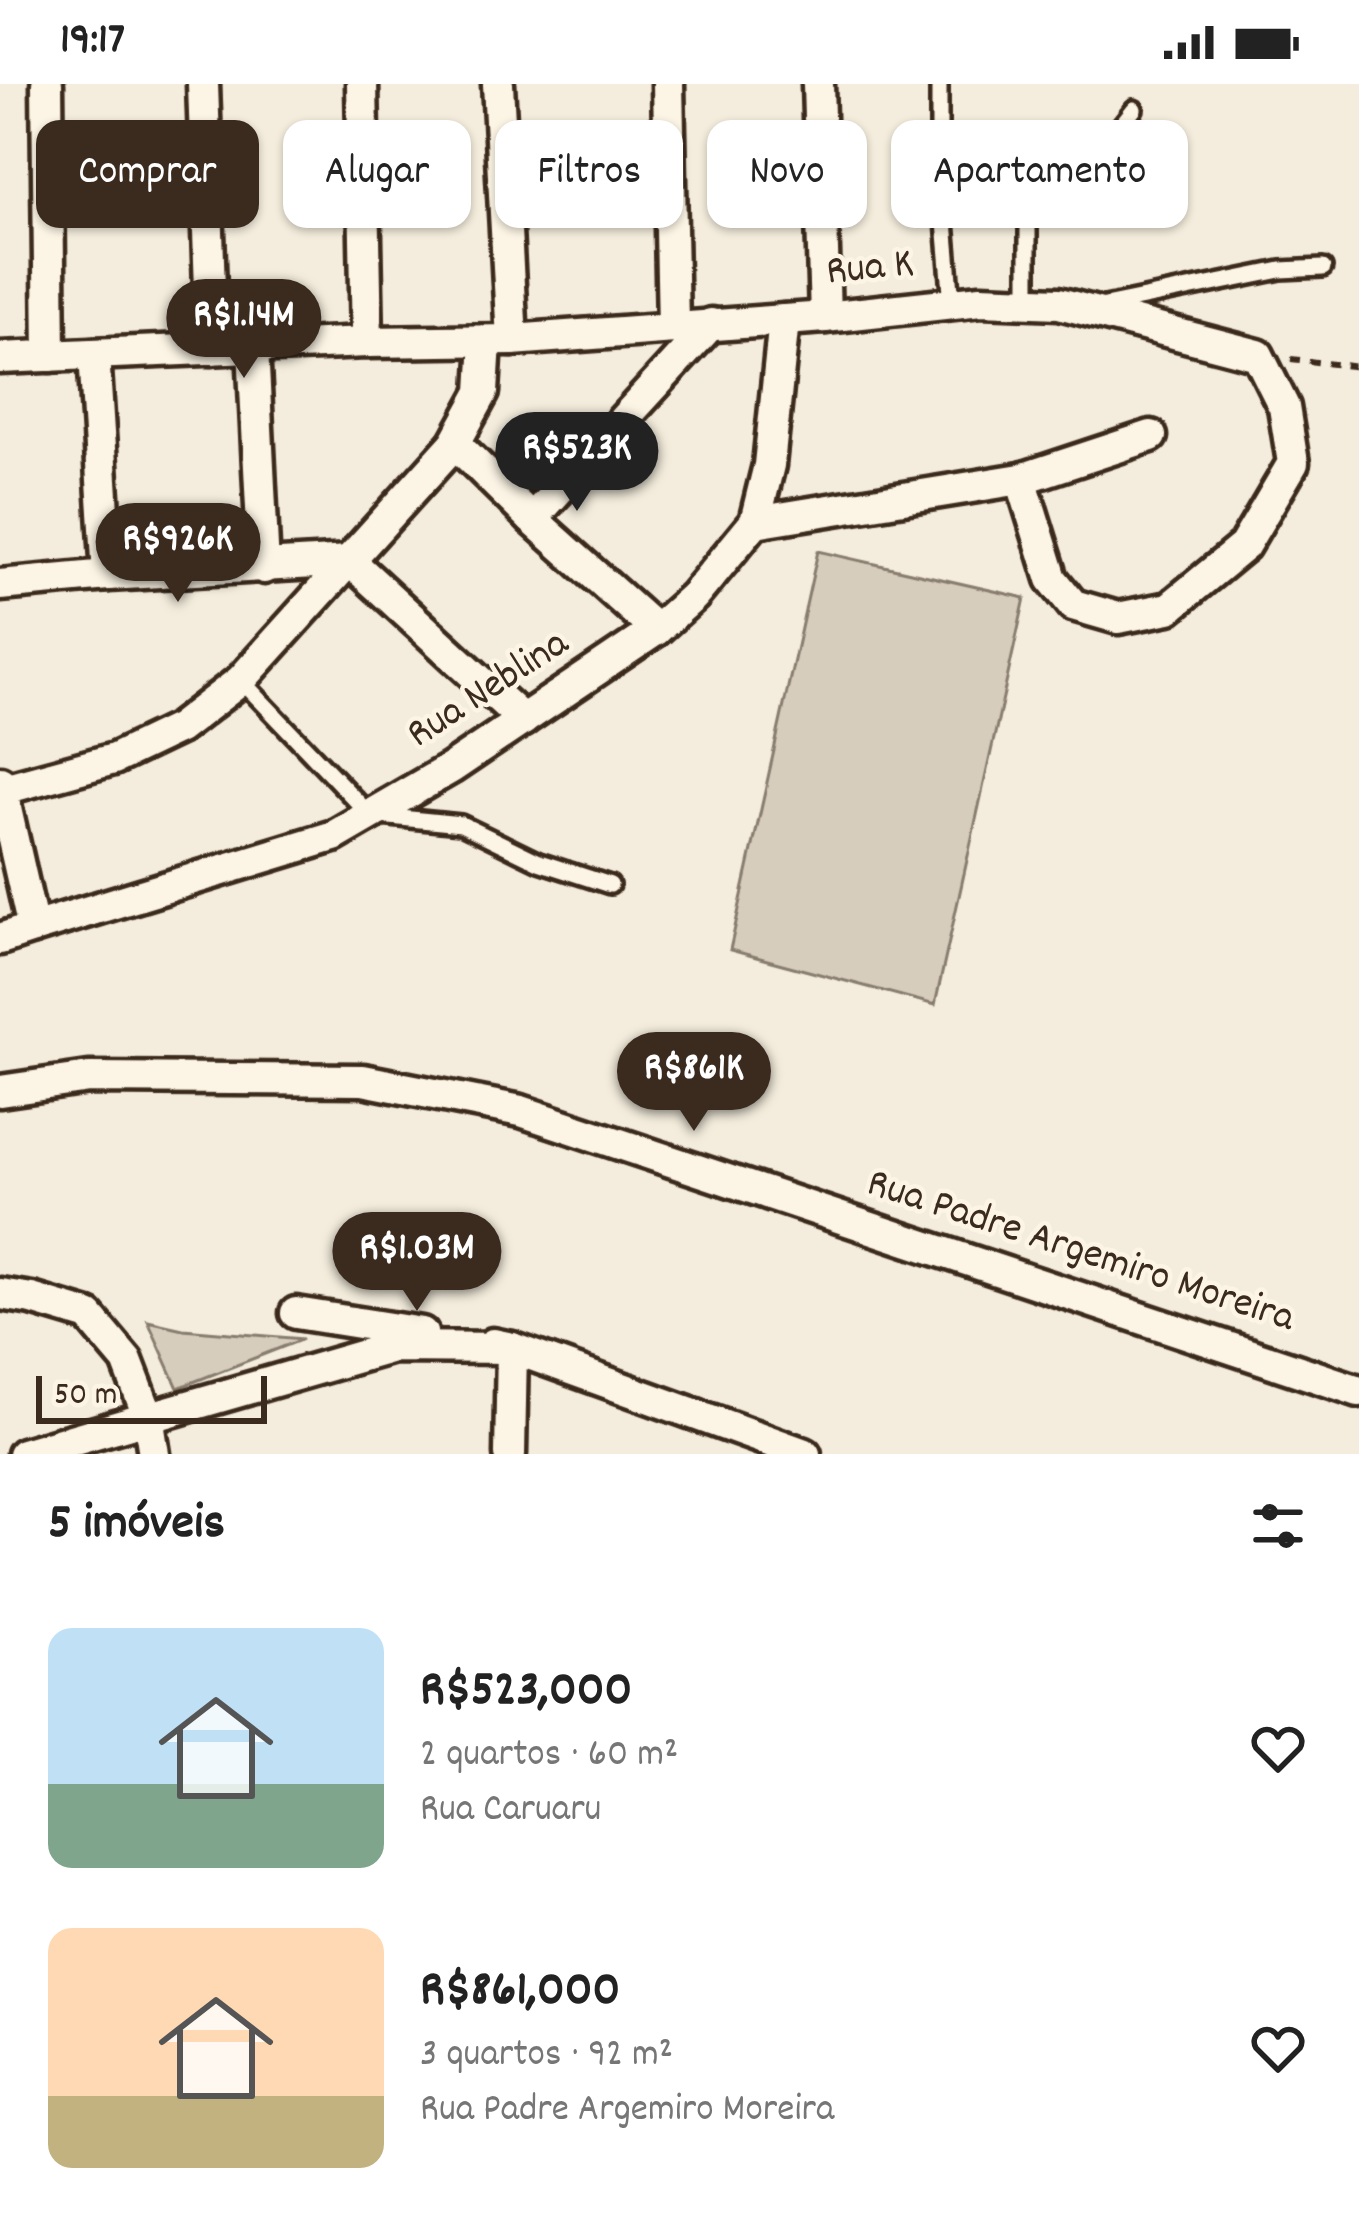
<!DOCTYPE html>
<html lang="pt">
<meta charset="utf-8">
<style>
body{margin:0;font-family:Dekko,sans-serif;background:#f2f2f2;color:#222;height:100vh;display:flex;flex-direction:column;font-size:45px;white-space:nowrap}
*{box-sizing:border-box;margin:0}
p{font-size:39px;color:#767676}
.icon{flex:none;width:66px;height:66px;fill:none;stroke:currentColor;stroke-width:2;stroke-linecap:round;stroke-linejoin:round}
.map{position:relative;height:1370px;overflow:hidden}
.sheet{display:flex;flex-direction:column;background:#fff;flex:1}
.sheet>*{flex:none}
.banner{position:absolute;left:36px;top:36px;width:1287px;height:108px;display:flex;gap:24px}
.scale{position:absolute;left:36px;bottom:30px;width:231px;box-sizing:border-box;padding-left:12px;border:6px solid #3b2a1e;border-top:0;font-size:33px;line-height:42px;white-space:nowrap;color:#3b2a1e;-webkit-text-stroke:9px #fcf5e5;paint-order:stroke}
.price{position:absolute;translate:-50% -102px;padding:0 27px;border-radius:42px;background:#3b2a1e;color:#fff;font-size:39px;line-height:78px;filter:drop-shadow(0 3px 6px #0008)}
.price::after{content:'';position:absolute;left:50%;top:72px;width:36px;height:27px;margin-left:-18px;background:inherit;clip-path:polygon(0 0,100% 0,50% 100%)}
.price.current{background:#222;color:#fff}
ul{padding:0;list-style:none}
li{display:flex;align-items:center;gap:36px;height:300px;padding:0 48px}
li span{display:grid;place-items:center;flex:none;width:336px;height:240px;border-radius:24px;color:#555}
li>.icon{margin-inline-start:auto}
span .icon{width:144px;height:144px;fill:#fffc;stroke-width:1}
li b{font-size:51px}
h2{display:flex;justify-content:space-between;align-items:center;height:144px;padding:0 48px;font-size:51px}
.chip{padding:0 42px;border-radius:24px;background:#fff;box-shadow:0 3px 9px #0004;font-size:42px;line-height:108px}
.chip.current{background:#3b2a1e;color:#fff}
.status{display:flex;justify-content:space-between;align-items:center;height:84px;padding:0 60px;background:#fff;direction:ltr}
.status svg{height:33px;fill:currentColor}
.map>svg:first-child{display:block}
.green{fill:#d6cdbd;stroke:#887c6e;stroke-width:3}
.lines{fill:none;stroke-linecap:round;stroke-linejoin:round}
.service-casing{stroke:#3b2a1e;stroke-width:24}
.minor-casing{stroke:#3b2a1e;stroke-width:39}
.path{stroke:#3b2a1e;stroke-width:6;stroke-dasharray:9 9;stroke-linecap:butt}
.service{stroke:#fcf5e5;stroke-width:15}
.minor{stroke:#fcf5e5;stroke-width:30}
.labels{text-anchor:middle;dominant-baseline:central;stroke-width:9;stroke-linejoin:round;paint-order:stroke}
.street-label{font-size:42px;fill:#3b2a1e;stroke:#fcf5e5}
</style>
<div class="status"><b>19:17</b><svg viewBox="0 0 49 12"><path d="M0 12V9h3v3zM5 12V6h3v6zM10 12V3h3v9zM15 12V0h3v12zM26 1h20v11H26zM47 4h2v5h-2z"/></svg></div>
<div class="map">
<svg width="1359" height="1370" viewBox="0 0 1359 1370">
<rect width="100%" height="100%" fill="#f4eddd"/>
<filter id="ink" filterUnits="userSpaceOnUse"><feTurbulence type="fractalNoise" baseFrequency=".00833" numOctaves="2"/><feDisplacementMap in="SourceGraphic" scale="24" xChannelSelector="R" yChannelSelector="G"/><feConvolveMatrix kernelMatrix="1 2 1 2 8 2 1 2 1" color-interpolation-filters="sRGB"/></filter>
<g filter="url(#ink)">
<g class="green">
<polygon points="818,467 1025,514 935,921 730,866"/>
<polygon points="148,1237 183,1245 303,1255 178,1304"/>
</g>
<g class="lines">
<g class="service-casing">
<g id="service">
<polyline points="939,0 939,68 952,219"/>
<path d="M 1028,218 L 1028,107 C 1053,79 1059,75 1097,72 L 1134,25"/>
<polyline points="1100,223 1281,186 1323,184"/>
<polyline points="241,596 370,731 461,740 539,778 610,801"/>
</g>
</g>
<g class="minor-casing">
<g id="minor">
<polyline points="47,0 50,272"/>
<polyline points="203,0 212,265"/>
<polyline points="362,0 367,258"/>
<polyline points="498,0 512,256"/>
<polyline points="668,0 673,242"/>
<polyline points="818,0 825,233"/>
<polyline points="253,263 264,484"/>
<polyline points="94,270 108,491"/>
<polyline points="0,274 367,258 512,256 825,233 981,216 1059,219 1258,271 1284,323 1293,379 1244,462 1169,524 1118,534 1073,521 1052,495 1021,395"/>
<polyline points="455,359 532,435 656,546"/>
<polyline points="532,435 711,240"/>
<polyline points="755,438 1021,395 1151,352"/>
<polyline points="0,501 108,491 350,477 523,636"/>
<polyline points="0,698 33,844 0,855"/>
<polyline points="0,706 114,675 179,644 241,596 455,359 483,308 486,257"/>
<polyline points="33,844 334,752 451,684 656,546 694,512 755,438 769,381 784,236"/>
<polyline points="0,1007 89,994 363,996 521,1027 1359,1307"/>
<polyline points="0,1210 32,1215 89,1232 127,1277 148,1332 154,1370"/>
<polyline points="296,1229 422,1249"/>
<polyline points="493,1260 512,1264 510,1370"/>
<polyline points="23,1370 392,1263 512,1264 805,1370"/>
</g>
</g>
<polyline class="path" points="1291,275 1359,283"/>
<use href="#service" class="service"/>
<use href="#minor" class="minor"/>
</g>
</g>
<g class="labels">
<g class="street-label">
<text transform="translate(870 186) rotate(-6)">Rua K</text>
<text transform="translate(489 607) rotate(-33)">Rua Neblina</text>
<text transform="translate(1080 1169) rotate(18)">Rua Padre Argemiro Moreira</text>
</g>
</g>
</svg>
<div class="scale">50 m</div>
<b class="price" style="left:244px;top:297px">R$1.14M</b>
<b class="price current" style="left:577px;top:430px">R$523K</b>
<b class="price" style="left:178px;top:521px">R$926K</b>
<b class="price" style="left:694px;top:1050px">R$861K</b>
<b class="price" style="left:417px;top:1230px">R$1.03M</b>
<div class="banner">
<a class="chip current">Comprar</a>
<a class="chip">Alugar</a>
<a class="chip">Filtros</a>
<a class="chip">Novo</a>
<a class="chip">Apartamento</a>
</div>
</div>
<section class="sheet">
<h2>5 imóveis<svg class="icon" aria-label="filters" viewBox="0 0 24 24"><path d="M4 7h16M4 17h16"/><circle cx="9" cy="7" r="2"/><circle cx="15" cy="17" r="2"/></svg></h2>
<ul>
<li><span style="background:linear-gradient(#bfe0f5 65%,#7fa58c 0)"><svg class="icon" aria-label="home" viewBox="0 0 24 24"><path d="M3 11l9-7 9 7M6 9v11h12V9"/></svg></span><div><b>R$523,000</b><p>2 quartos · 60 m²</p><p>Rua Caruaru</p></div><svg class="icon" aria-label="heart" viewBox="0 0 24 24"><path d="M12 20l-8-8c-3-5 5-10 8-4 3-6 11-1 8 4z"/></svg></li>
<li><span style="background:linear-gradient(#ffd9b3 70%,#c2b280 0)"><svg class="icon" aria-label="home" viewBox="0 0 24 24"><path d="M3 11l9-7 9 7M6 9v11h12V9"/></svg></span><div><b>R$861,000</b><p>3 quartos · 92 m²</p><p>Rua Padre Argemiro Moreira</p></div><svg class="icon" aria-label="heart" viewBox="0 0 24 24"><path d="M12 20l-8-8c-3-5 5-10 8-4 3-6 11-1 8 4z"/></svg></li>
</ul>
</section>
